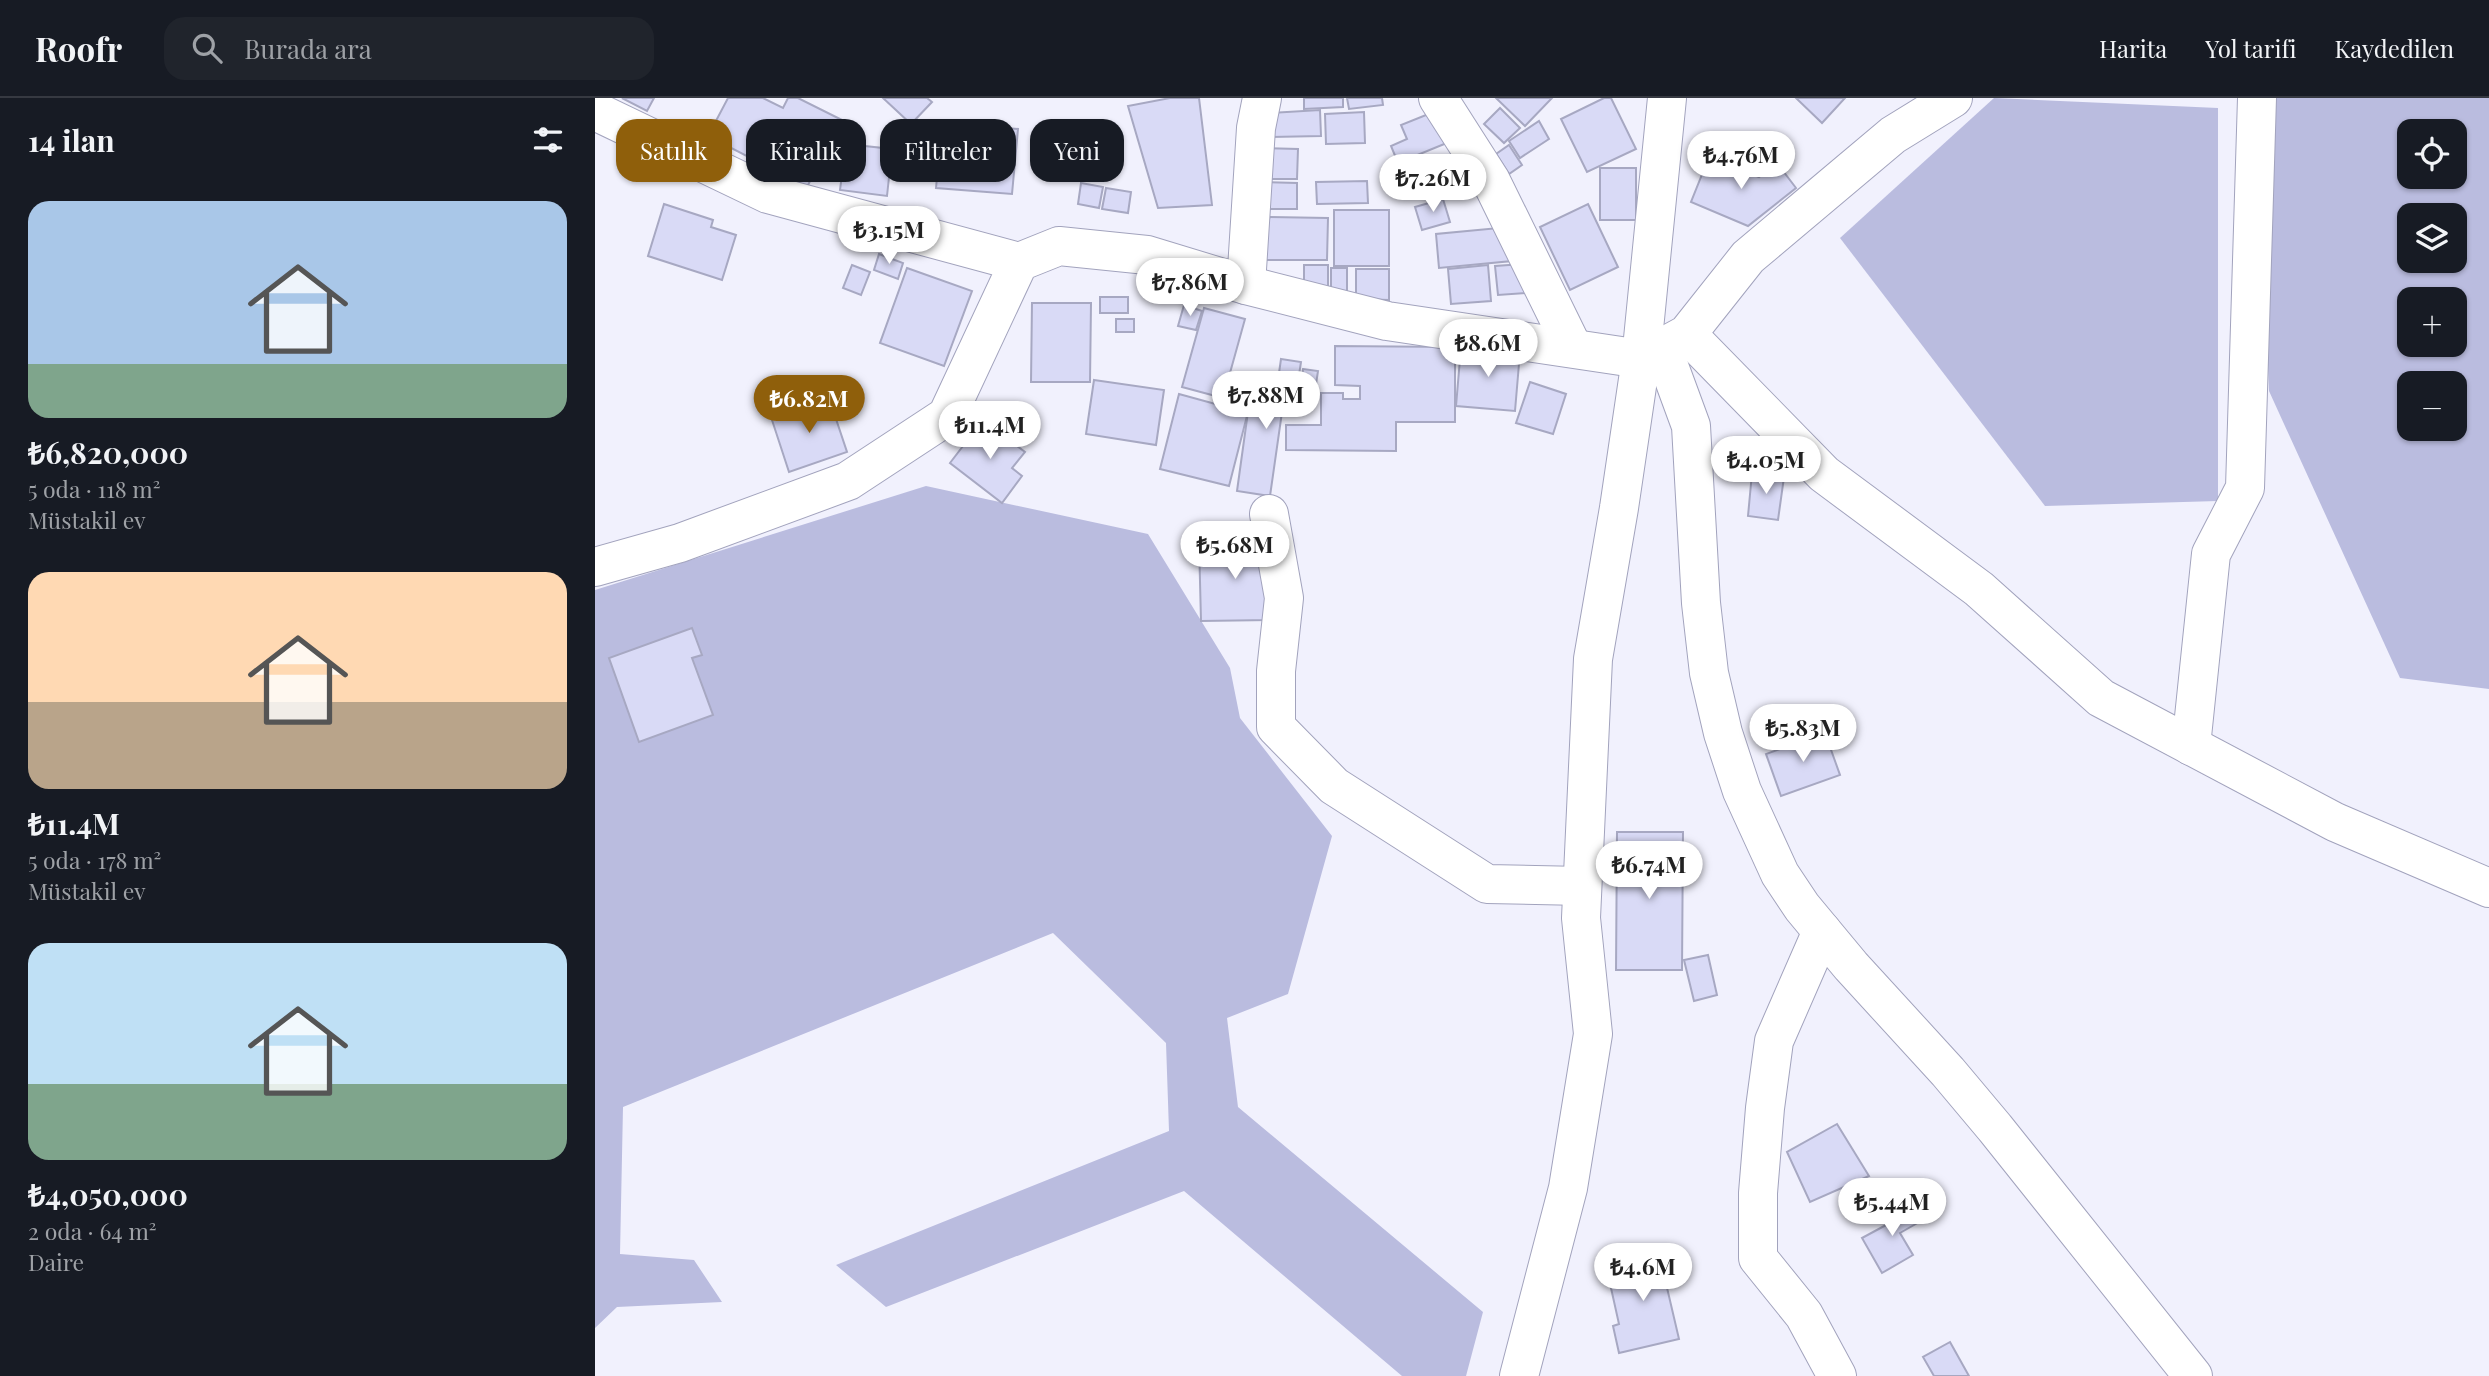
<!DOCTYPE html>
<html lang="tr">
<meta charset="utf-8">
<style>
body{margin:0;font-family:"Playfair Display",serif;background:#20242c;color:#f1f3f6;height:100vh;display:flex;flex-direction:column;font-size:26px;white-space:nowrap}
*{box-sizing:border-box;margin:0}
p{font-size:23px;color:#9ea1a6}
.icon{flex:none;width:38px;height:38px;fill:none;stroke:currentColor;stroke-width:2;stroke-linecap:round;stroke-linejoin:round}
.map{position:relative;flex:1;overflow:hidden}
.panel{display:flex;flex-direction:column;background:#171b24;width:595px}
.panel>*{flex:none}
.top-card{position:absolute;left:21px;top:21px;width:665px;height:63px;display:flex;gap:14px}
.fabs{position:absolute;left:1802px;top:21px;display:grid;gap:14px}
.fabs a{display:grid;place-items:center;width:70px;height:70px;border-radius:14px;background:#171b24;box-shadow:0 2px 5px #0004;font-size:35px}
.price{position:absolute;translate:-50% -60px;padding:0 16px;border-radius:24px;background:#fff;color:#222;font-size:23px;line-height:46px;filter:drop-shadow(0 2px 4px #0008)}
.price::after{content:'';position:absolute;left:50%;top:42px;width:21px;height:16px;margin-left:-10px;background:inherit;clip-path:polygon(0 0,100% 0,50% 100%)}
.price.selected{background:#8f5f0b;color:#fff}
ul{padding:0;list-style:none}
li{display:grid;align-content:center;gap:14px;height:371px;padding:0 28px}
li span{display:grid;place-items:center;height:217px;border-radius:21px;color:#555}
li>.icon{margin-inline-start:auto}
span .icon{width:126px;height:126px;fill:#fffc;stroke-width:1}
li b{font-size:30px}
h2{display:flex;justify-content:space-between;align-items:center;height:84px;padding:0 28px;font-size:30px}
.pill{padding:0 24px;border-radius:21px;background:#171b24;box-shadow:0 2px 5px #0004;font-size:24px;line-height:63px}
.pill.selected{background:#8f5f0b;color:#fff}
header{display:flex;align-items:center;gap:42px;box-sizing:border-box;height:98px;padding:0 35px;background:#171b24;border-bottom:2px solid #363941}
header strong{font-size:33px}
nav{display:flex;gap:38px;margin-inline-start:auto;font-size:24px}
.search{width:490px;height:63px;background:#20242c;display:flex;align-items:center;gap:18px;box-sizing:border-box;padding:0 24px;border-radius:21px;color:#9ea1a6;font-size:26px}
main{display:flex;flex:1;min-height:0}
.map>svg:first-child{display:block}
.green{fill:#babcdf;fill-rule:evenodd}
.building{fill:#d9daf6;stroke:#a7a8c2;stroke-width:2}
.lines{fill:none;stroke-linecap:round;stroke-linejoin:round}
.minor-casing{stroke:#a2a3bd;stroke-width:40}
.minor{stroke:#fff;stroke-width:38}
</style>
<header>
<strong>Roofr</strong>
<div class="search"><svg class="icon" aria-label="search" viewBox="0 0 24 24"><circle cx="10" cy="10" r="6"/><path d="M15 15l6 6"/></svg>Burada ara</div>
<nav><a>Harita</a><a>Yol tarifi</a><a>Kaydedilen</a></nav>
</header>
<main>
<section class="panel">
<h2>14 ilan<svg class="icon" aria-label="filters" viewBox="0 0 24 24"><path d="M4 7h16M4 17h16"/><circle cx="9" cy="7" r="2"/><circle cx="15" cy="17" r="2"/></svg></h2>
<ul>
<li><span style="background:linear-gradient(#a9c7e8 75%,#7fa58c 0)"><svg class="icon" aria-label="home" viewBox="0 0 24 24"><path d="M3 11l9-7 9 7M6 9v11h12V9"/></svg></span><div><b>₺6,820,000</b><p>5 oda · 118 m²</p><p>Müstakil ev</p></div></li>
<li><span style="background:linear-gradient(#ffd9b3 60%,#b9a48a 0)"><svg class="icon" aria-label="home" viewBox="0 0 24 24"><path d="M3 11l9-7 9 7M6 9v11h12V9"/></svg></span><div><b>₺11.4M</b><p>5 oda · 178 m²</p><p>Müstakil ev</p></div></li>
<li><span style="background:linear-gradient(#bfe0f5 65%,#7fa58c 0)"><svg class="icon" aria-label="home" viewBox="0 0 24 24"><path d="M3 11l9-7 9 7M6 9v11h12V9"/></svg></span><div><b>₺4,050,000</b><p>2 oda · 64 m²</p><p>Daire</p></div></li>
</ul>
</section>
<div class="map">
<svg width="1894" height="1278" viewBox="0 0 1894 1278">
<rect width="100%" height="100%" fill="#f1f1fd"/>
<g class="green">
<polygon points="1399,0 1623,10 1623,403 1450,408 1245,140"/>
<path d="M 1663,0 L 1894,0 L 1894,591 L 1805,580 L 1674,293 ZM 1815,33 L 1860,33 L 1860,79 L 1815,79 ZM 1815,117 L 1860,117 L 1860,163 L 1815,163 ZM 1815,201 L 1860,201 L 1860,247 L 1815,247 ZM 1815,285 L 1860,285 L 1860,331 L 1815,331 Z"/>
<polygon points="331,388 553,436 635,570 645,620 737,738 693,896 632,920 643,1009 888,1214 871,1278 807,1278 589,1093 291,1209 241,1167 574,1033 571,945 458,835 28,1009 25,1156 99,1162 127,1204 22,1209 0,1230 0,492"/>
</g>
<g class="building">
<polygon points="27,0 59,0 52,13"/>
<polygon points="133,0 168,0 188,10 193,0 203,0 247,22 212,89 113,38"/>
<polygon points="288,0 332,0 337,4 316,26"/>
<polygon points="575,0 604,0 617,107 563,110 533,8"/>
<polygon points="709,0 748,0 748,9 709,11"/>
<polygon points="752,0 787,0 788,7 754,11"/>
<polygon points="901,0 957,0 930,28"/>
<polygon points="1009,0 1016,0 1041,51 992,74 966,21"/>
<polygon points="1201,0 1250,0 1227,25"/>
<polygon points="905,10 925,30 909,45 889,26"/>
<polygon points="725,12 726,38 676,39 675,15"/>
<polygon points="769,14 770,45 731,46 730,16"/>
<polygon points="836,15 859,42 803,65 796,48 812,41 806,27"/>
<polygon points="944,23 954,41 925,60 914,43"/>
<polygon points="347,25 423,31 417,96 341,90"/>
<polygon points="251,46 297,51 292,98 245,92"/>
<polygon points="914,47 927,67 914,76 901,56"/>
<polygon points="670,50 703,51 702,81 670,81"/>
<polygon points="1114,59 1164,79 1182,65 1201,90 1153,128 1096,104"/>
<rect x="1005" y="70" width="36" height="52"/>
<polygon points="772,83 773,105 722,106 721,84"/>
<polygon points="670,84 702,85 702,111 669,111"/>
<polygon points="486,85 508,89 504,110 483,106"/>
<polygon points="511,90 536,94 533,115 507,111"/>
<polygon points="848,101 855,124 827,132 820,109"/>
<polygon points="69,106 118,122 116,129 141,137 127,182 53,158"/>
<polygon points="993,106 1023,169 975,192 945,129"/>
<rect x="739" y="112" width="55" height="56"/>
<polygon points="669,119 733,120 732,162 668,162"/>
<polygon points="914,129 917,163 844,170 841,136"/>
<polygon points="284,156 308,165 303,181 279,172"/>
<polygon points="928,166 931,195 903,197 900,168"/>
<polygon points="257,167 275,174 266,197 248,190"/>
<rect x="709" y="167" width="24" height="22"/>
<polygon points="893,167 896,203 856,206 853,171"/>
<polygon points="312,170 377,193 349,268 285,245"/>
<rect x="736" y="170" width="16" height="23"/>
<polygon points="761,171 794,171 794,202 761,201"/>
<rect x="505" y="199" width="28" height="16"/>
<polygon points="437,205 496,205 495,284 436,284"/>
<polygon points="589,207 607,213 601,232 583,228"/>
<polygon points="609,210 650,221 628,300 587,289"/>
<rect x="521" y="221" width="18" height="13"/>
<polygon points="740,248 860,249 860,324 801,324 801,353 691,352 691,327 726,327 726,295 748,295 748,301 765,301 765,288 740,287"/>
<polygon points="866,249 925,254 920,313 861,308"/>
<polygon points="686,261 706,264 698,316 687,314 675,398 642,393 656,292 681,296"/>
<polygon points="708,271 723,273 720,293 705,291"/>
<polygon points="499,282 569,292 561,347 491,336"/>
<polygon points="935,284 971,296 958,336 921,325"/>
<polygon points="584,296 624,307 625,302 654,310 634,388 565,371"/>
<polygon points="234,300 252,354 194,374 176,319"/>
<polygon points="388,322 430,354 417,370 427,378 407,405 355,365"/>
<polygon points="1157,375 1189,379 1183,422 1153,418"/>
<polygon points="673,442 675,522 606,523 604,444"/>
<polygon points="97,530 107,557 97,560 118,617 44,644 14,560"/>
<polygon points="1230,635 1245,677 1186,698 1171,656"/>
<polygon points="1022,734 1088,734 1087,872 1021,872"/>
<polygon points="1113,857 1122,897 1099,903 1089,862"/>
<polygon points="1242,1026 1274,1078 1215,1104 1192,1054"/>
<polygon points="1314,1103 1326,1123 1305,1135 1318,1157 1287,1175 1267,1140 1293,1126 1289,1117"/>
<polygon points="1062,1147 1084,1241 1024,1255 1018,1228 1024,1226 1014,1181 1033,1176 1029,1155"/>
<polygon points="1355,1244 1374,1278 1339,1278 1328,1259"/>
</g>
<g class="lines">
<g class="minor-casing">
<g id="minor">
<polyline points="843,0 896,83 978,250"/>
<polyline points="0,13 173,96 424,164"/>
<polyline points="651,187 661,30 667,0"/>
<polyline points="1092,236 1229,376 1384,491 1506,600 1740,724 1894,790"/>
<polyline points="1067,249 1096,328 1106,505 1114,575 1128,635 1147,693 1185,776 1207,809 1256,868 1353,974 1400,1030 1598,1278"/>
<polyline points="674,416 689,500 681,573 681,629 739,688 892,786 987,788"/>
<polyline points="0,469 85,445 253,383 352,318 424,164 464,148 552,157 651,187 792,223 1046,261 1092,236 1153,159 1298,37 1358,0"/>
<polyline points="1596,648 1616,456 1650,390 1662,0"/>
<polyline points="1227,833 1179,943 1170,1010 1163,1095 1163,1160 1209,1217 1242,1278"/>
<polyline points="924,1278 973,1090 998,936 986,820 998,561 1024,410 1046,261 1072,0"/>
</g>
</g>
<use href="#minor" class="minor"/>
</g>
</svg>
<div class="fabs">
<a><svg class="icon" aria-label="locate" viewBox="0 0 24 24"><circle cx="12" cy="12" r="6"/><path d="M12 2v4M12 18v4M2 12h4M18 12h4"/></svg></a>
<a><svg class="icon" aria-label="layers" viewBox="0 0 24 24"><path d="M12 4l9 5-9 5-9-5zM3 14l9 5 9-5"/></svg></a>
<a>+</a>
<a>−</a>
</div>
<b class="price" style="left:1146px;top:93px">₺4.76M</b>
<b class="price" style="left:838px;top:116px">₺7.26M</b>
<b class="price" style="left:294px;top:168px">₺3.15M</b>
<b class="price" style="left:595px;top:220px">₺7.86M</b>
<b class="price" style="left:893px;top:281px">₺8.6M</b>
<b class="price" style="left:671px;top:333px">₺7.88M</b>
<b class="price selected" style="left:214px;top:337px">₺6.82M</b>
<b class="price" style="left:395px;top:363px">₺11.4M</b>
<b class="price" style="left:1171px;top:398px">₺4.05M</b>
<b class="price" style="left:640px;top:483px">₺5.68M</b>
<b class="price" style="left:1208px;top:666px">₺5.83M</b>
<b class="price" style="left:1054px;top:803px">₺6.74M</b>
<b class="price" style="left:1297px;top:1140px">₺5.44M</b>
<b class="price" style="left:1048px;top:1205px">₺4.6M</b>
<div class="top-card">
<a class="pill selected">Satılık</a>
<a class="pill">Kiralık</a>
<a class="pill">Filtreler</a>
<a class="pill">Yeni</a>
</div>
</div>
</main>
